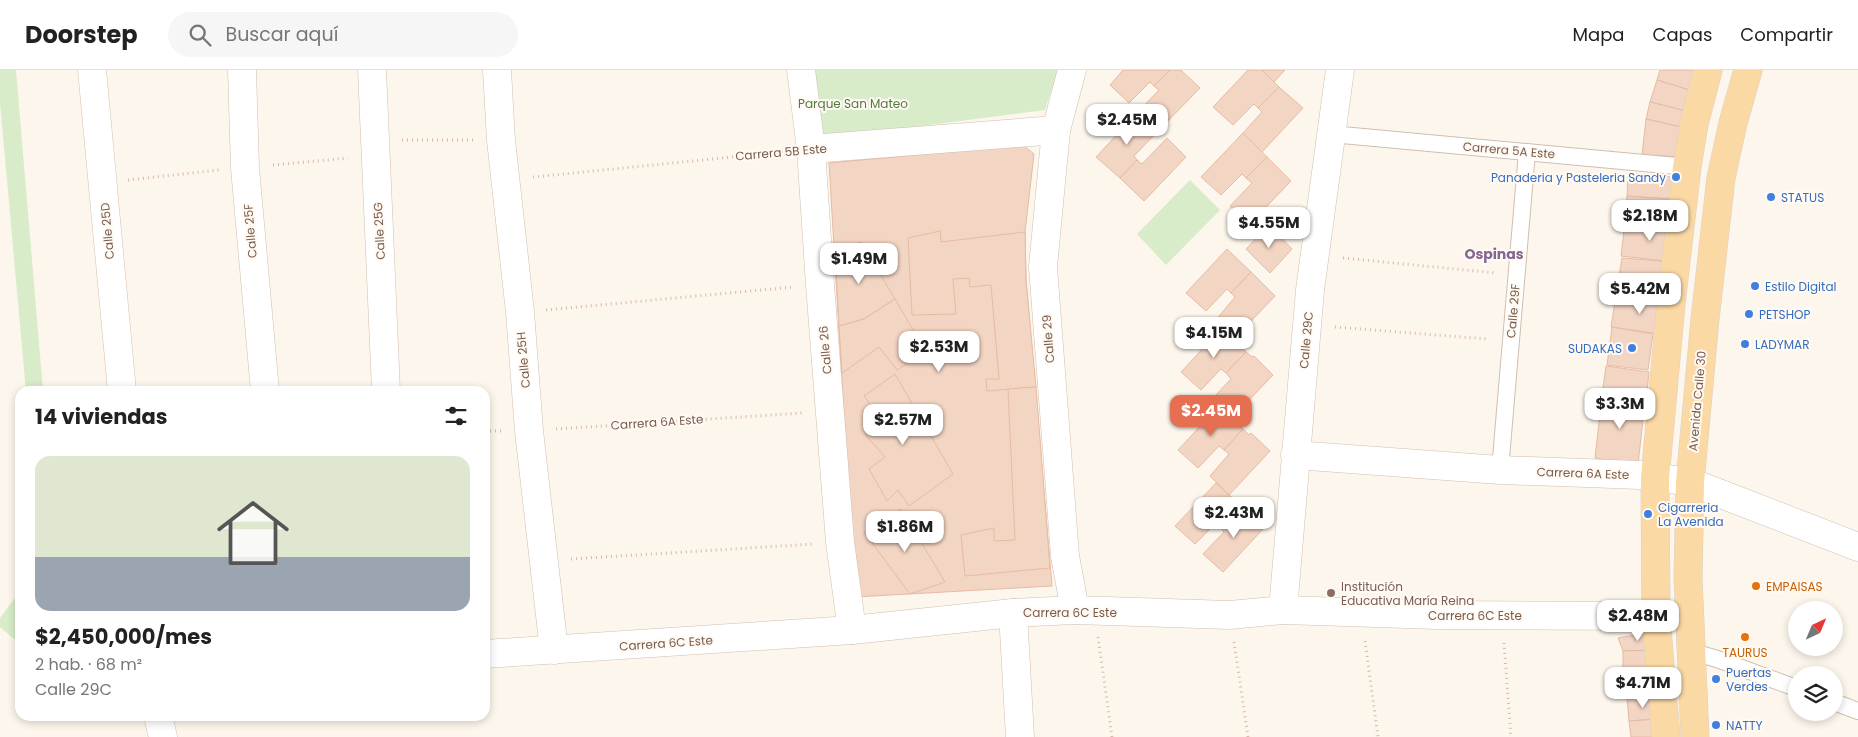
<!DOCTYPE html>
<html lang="es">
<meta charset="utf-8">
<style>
body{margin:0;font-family:Poppins,sans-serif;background:#f6f6f6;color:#222;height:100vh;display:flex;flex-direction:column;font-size:19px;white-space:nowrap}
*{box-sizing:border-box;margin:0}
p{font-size:16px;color:#767676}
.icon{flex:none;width:28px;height:28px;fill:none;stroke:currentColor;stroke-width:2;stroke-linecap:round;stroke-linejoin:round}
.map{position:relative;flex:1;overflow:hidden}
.details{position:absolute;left:15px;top:316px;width:475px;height:335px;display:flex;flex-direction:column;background:#fff;border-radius:15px;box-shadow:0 2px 8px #0003}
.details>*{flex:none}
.needle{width:32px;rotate:44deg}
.buttons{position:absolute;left:1788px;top:531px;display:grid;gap:10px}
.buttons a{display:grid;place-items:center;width:55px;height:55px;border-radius:50%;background:#fff;box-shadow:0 2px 8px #0003;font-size:25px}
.price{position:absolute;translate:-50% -42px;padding:0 11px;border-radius:10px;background:#fff;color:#222;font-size:16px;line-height:32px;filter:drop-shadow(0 1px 2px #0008)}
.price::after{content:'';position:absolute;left:50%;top:30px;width:15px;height:11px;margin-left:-8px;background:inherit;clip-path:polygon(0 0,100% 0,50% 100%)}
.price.on{background:#e76f51;color:#fff}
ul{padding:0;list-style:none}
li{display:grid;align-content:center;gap:10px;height:265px;padding:0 20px}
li+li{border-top:1px solid #e0e0e0}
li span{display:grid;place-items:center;height:155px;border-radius:15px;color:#555}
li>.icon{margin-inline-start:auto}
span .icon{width:90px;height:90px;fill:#fffc;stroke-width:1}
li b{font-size:21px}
h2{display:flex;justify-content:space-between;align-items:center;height:60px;padding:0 20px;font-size:21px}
header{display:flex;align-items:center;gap:30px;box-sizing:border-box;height:70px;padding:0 25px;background:#fff;border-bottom:1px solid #e0e0e0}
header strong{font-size:24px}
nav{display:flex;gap:28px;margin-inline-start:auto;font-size:18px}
.search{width:350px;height:45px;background:#f6f6f6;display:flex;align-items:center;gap:12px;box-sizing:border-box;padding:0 18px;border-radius:28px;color:#767676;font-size:19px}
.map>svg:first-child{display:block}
.green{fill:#d8ecc9}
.building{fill:#f3d5c3;stroke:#e6bba3}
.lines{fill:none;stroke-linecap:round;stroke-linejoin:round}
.service-casing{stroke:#d1beb0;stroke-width:18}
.minor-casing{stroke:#d1beb0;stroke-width:29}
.secondary-casing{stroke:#d6c0b0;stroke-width:29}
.primary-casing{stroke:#dad1cd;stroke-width:29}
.path{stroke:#d9b8a5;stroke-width:3;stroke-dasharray:1 4;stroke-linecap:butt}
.service{stroke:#fff;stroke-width:16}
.minor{stroke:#fff;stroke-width:28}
.secondary{stroke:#fff;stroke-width:28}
.primary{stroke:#fbd9a5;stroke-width:28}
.shop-dot{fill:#3f7fe0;stroke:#fffaf3;stroke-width:2}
.food-dot{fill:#e8710a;stroke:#fffaf3;stroke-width:2}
.education-dot{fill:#8d6e63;stroke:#fffaf3;stroke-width:2}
.labels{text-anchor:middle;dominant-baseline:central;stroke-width:4;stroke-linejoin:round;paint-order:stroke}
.park-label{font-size:12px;fill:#537a41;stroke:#fffaf3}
.street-label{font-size:12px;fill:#7a5c4d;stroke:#fffaf3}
.shop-label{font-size:12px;fill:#366cbe;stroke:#fffaf3;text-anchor:start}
.education-label{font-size:12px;fill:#785e54;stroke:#fffaf3;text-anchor:start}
.food-label{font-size:12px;fill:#c56008;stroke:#fffaf3;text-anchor:start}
.neighbourhood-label{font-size:14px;font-weight:bold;fill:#846695;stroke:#fffaf3}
</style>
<header>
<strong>Doorstep</strong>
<div class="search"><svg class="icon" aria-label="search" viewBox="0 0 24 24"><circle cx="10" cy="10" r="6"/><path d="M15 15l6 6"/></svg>Buscar aquí</div>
<nav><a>Mapa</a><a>Capas</a><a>Compartir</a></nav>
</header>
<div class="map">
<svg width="1858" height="667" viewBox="0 0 1858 667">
<rect width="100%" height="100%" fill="#fdf6ec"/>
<g class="green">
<polygon points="0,0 16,0 43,321 26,321 0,33"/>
<polygon points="813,0 1058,0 1045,40 822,69"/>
<polygon points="1190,110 1220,140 1166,195 1137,164"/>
<polygon points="20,521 20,574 0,557 0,548"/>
</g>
<g class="building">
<polygon points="1123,0 1170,0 1154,16 1150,12 1129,33 1110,15"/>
<polygon points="1170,0 1181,0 1200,18 1157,62 1137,43 1159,20 1154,16"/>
<polygon points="1248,0 1262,0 1279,17 1258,38 1254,34 1233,55 1213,37"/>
<polygon points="1262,0 1285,0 1274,12"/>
<polygon points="1660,0 1706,0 1699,23 1657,10"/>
<polygon points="1657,10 1699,23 1694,43 1650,32"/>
<polygon points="1279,17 1303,38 1262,82 1243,63 1262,42 1258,38"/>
<polygon points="1650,32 1694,43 1690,59 1646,49"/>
<polygon points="1137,43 1157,62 1134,86 1137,90 1120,108 1096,87"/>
<polygon points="1646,49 1690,59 1686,87 1642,85"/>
<polygon points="1243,63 1267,87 1246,108 1242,104 1221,125 1201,107"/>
<polygon points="1167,68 1186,87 1144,131 1120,108 1137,90 1142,94"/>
<polygon points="1023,75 1034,84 1025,162 1026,210 1052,516 855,527 829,93"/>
<polygon points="1267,87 1291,111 1250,154 1230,136 1252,113 1246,108"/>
<polygon points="1628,103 1685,108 1683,130 1627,126"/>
<polygon points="1627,126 1683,130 1678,157 1625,151"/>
<polygon points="1625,151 1678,157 1674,192 1621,186"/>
<polygon points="1269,155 1292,179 1270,203 1246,179"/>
<polygon points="940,161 941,172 1025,162 1026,210 1036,317 987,321 986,309 999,309 991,215 970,217 969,208 953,209 956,244 912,245 908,168"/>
<polygon points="861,172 895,229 864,249 839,256 835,180"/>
<polygon points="1227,179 1251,202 1231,223 1227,219 1206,241 1186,223"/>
<polygon points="1622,188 1674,192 1669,233 1616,225"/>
<polygon points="1251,202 1275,226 1234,269 1215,251 1235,227 1231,223"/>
<polygon points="1616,225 1669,233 1666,265 1611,257"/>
<polygon points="895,229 926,282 897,300 879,277 842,303 839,256 864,249"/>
<polygon points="1612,257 1653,264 1648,300 1607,295"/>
<polygon points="1222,258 1246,282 1226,303 1221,299 1201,320 1181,302"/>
<polygon points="1246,282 1252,287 1254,286 1273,305 1232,348 1212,329 1231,309 1226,303"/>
<polygon points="1606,296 1649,302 1646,331 1602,325"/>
<polygon points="895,304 953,404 909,436 898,420 887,431 869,399 885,387 865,364 881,350 864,326"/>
<polygon points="1036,317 1050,498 965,506 961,465 994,458 994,471 1015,470 1008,319"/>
<polygon points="1602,326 1645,332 1638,394 1595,388"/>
<polygon points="1219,336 1243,359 1224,380 1219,376 1198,398 1178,380"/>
<polygon points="1243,359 1249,365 1251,363 1270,381 1229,425 1210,406 1229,384 1224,380"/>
<polygon points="1216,413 1240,435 1220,457 1216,453 1195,474 1175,456"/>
<polygon points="1240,435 1264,458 1223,502 1203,484 1224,462 1220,457"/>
<polygon points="901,439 945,512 910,524 864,462"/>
<polygon points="1653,562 1654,580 1623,581 1618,568"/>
<polygon points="1654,580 1655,603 1623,603 1623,581"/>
<polygon points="1623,603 1655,603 1657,627 1627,628"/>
<polygon points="1657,627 1658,649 1629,651 1627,628"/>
<polygon points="1658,649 1659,667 1631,667 1629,651"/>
</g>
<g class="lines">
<g class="service-casing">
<g id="service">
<polyline points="1331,64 1687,97"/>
<polyline points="1500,400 1527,82"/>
<polyline points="1690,581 1717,589 1796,618"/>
<polyline points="1834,632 1858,641"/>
</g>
</g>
<g class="minor-casing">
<g id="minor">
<polyline points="242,0 245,98 265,321"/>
<polyline points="372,0 386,321"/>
<polyline points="497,0 501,70 520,242 529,361 554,580"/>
<polyline points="801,0 811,79 820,215 840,472 852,560"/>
<polyline points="1072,0 1056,60 1043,197 1065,486 1075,540"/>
<polyline points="811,79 1056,60"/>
<polyline points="1295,385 1500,400 1640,405 1690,412 1858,477"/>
<polyline points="1283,540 1310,220 1340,0"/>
<polyline points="1013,543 1020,667"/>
<polyline points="485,584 852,560 1013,543 1075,540 1230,545 1283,540 1438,545 1656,546"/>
</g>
</g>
<g class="secondary-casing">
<g id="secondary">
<polyline points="92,0 122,321"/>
<polyline points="158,646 163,667"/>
</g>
</g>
<g class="primary-casing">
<g id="primary">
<polyline points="1666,667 1656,546 1655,408 1671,234 1687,97 1694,54 1708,0"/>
<polyline points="1695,667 1688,508 1690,412 1705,249 1721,108 1733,53 1748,0"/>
</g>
</g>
<g class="path">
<polyline points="402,70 473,70"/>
<polyline points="273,95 348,88"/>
<polyline points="533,107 783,82"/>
<polyline points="128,110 219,100"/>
<polyline points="1343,188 1496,203"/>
<polyline points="546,240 794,217"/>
<polyline points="1335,257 1488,269"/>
<polyline points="556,359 802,343"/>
<polyline points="485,361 502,361"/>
<polyline points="571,489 814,474"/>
<polyline points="1098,567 1112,667"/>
<polyline points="1365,571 1378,667"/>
<polyline points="1234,572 1248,667"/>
<polyline points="1504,573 1511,667"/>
</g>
<use href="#service" class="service"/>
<use href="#minor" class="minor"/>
<use href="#secondary" class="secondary"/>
<use href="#primary" class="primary"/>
</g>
<g class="shop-dot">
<circle cx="1676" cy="107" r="5"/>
<circle cx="1771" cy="127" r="5"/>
<circle cx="1755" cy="216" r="5"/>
<circle cx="1749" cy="244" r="5"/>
<circle cx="1745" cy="274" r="5"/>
<circle cx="1632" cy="278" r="5"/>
<circle cx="1648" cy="444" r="5"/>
<circle cx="1716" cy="609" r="5"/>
<circle cx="1716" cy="655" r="5"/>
</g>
<g class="food-dot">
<circle cx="1756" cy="516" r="5"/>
<circle cx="1745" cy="567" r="5"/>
</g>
<circle class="education-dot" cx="1331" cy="523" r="5"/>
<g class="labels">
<g class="park-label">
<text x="853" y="33">Parque San Mateo</text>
</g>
<g class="street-label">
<text transform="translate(1509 80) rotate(5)">Carrera 5A Este</text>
<text transform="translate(781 82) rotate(-5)">Carrera 5B Este</text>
<text transform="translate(107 161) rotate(-95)">Calle 25D</text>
<text transform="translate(250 161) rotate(-95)">Calle 25F</text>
<text transform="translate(379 161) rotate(-93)">Calle 25G</text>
<text transform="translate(1513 241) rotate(-85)">Calle 29F</text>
<text transform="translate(1048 269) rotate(-94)">Calle 29</text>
<text transform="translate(1306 270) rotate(-85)">Calle 29C</text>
<text transform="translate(825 280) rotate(-95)">Calle 26</text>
<text transform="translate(523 290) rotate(-95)">Calle 25H</text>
<text transform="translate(1697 331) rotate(-85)">Avenida Calle 30</text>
<text transform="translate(657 352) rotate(-4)">Carrera 6A Este</text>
<text transform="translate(1583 403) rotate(2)">Carrera 6A Este</text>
<text x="1070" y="542">Carrera 6C Este</text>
<text x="1475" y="545">Carrera 6C Este</text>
<text transform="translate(666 573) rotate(-4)">Carrera 6C Este</text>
</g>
<g class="shop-label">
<text x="1666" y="107" text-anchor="end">Panaderia y Pasteleria Sandy</text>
<text x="1781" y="127">STATUS</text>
<text x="1765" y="216">Estilo Digital</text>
<text x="1759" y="244">PETSHOP</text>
<text x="1755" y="274">LADYMAR</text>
<text x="1622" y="278" text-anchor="end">SUDAKAS</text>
<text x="1658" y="437">Cigarreria<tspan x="1658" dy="14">La Avenida</tspan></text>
<text x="1726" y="602">Puertas<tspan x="1726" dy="14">Verdes</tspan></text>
<text x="1726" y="655">NATTY</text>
</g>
<g class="education-label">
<text x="1341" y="516">Institución<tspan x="1341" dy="14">Educativa María Reina</tspan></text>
</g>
<g class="food-label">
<text x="1766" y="516">EMPAISAS</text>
<text x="1745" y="582" text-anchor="middle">TAURUS</text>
</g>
<g class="neighbourhood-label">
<text x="1494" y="184">Ospinas</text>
</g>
</g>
</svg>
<div class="buttons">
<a><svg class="needle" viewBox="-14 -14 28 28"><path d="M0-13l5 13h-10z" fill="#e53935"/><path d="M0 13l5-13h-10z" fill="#767676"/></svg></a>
<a><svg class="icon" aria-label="layers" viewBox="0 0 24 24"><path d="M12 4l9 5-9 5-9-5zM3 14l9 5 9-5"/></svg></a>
</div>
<b class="price" style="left:1127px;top:76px">$2.45M</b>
<b class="price" style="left:1650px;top:172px">$2.18M</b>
<b class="price" style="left:1269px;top:179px">$4.55M</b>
<b class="price" style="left:859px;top:215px">$1.49M</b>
<b class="price" style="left:1640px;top:245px">$5.42M</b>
<b class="price" style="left:1214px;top:289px">$4.15M</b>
<b class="price" style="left:939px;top:303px">$2.53M</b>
<b class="price" style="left:1620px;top:360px">$3.3M</b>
<b class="price on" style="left:1211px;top:367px">$2.45M</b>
<b class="price" style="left:903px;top:376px">$2.57M</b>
<b class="price" style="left:1234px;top:469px">$2.43M</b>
<b class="price" style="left:905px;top:483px">$1.86M</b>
<b class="price" style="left:1638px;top:572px">$2.48M</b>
<b class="price" style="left:1643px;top:639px">$4.71M</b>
<section class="details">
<h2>14 viviendas<svg class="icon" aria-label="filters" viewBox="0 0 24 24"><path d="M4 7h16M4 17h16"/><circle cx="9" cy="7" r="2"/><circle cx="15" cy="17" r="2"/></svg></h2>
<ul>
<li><span style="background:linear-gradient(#dfe7d0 65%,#9aa5b1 0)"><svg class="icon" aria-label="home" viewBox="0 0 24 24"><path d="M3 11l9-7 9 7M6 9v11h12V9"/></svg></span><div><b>$2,450,000/mes</b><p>2 hab. · 68 m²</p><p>Calle 29C</p></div></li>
</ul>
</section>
</div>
